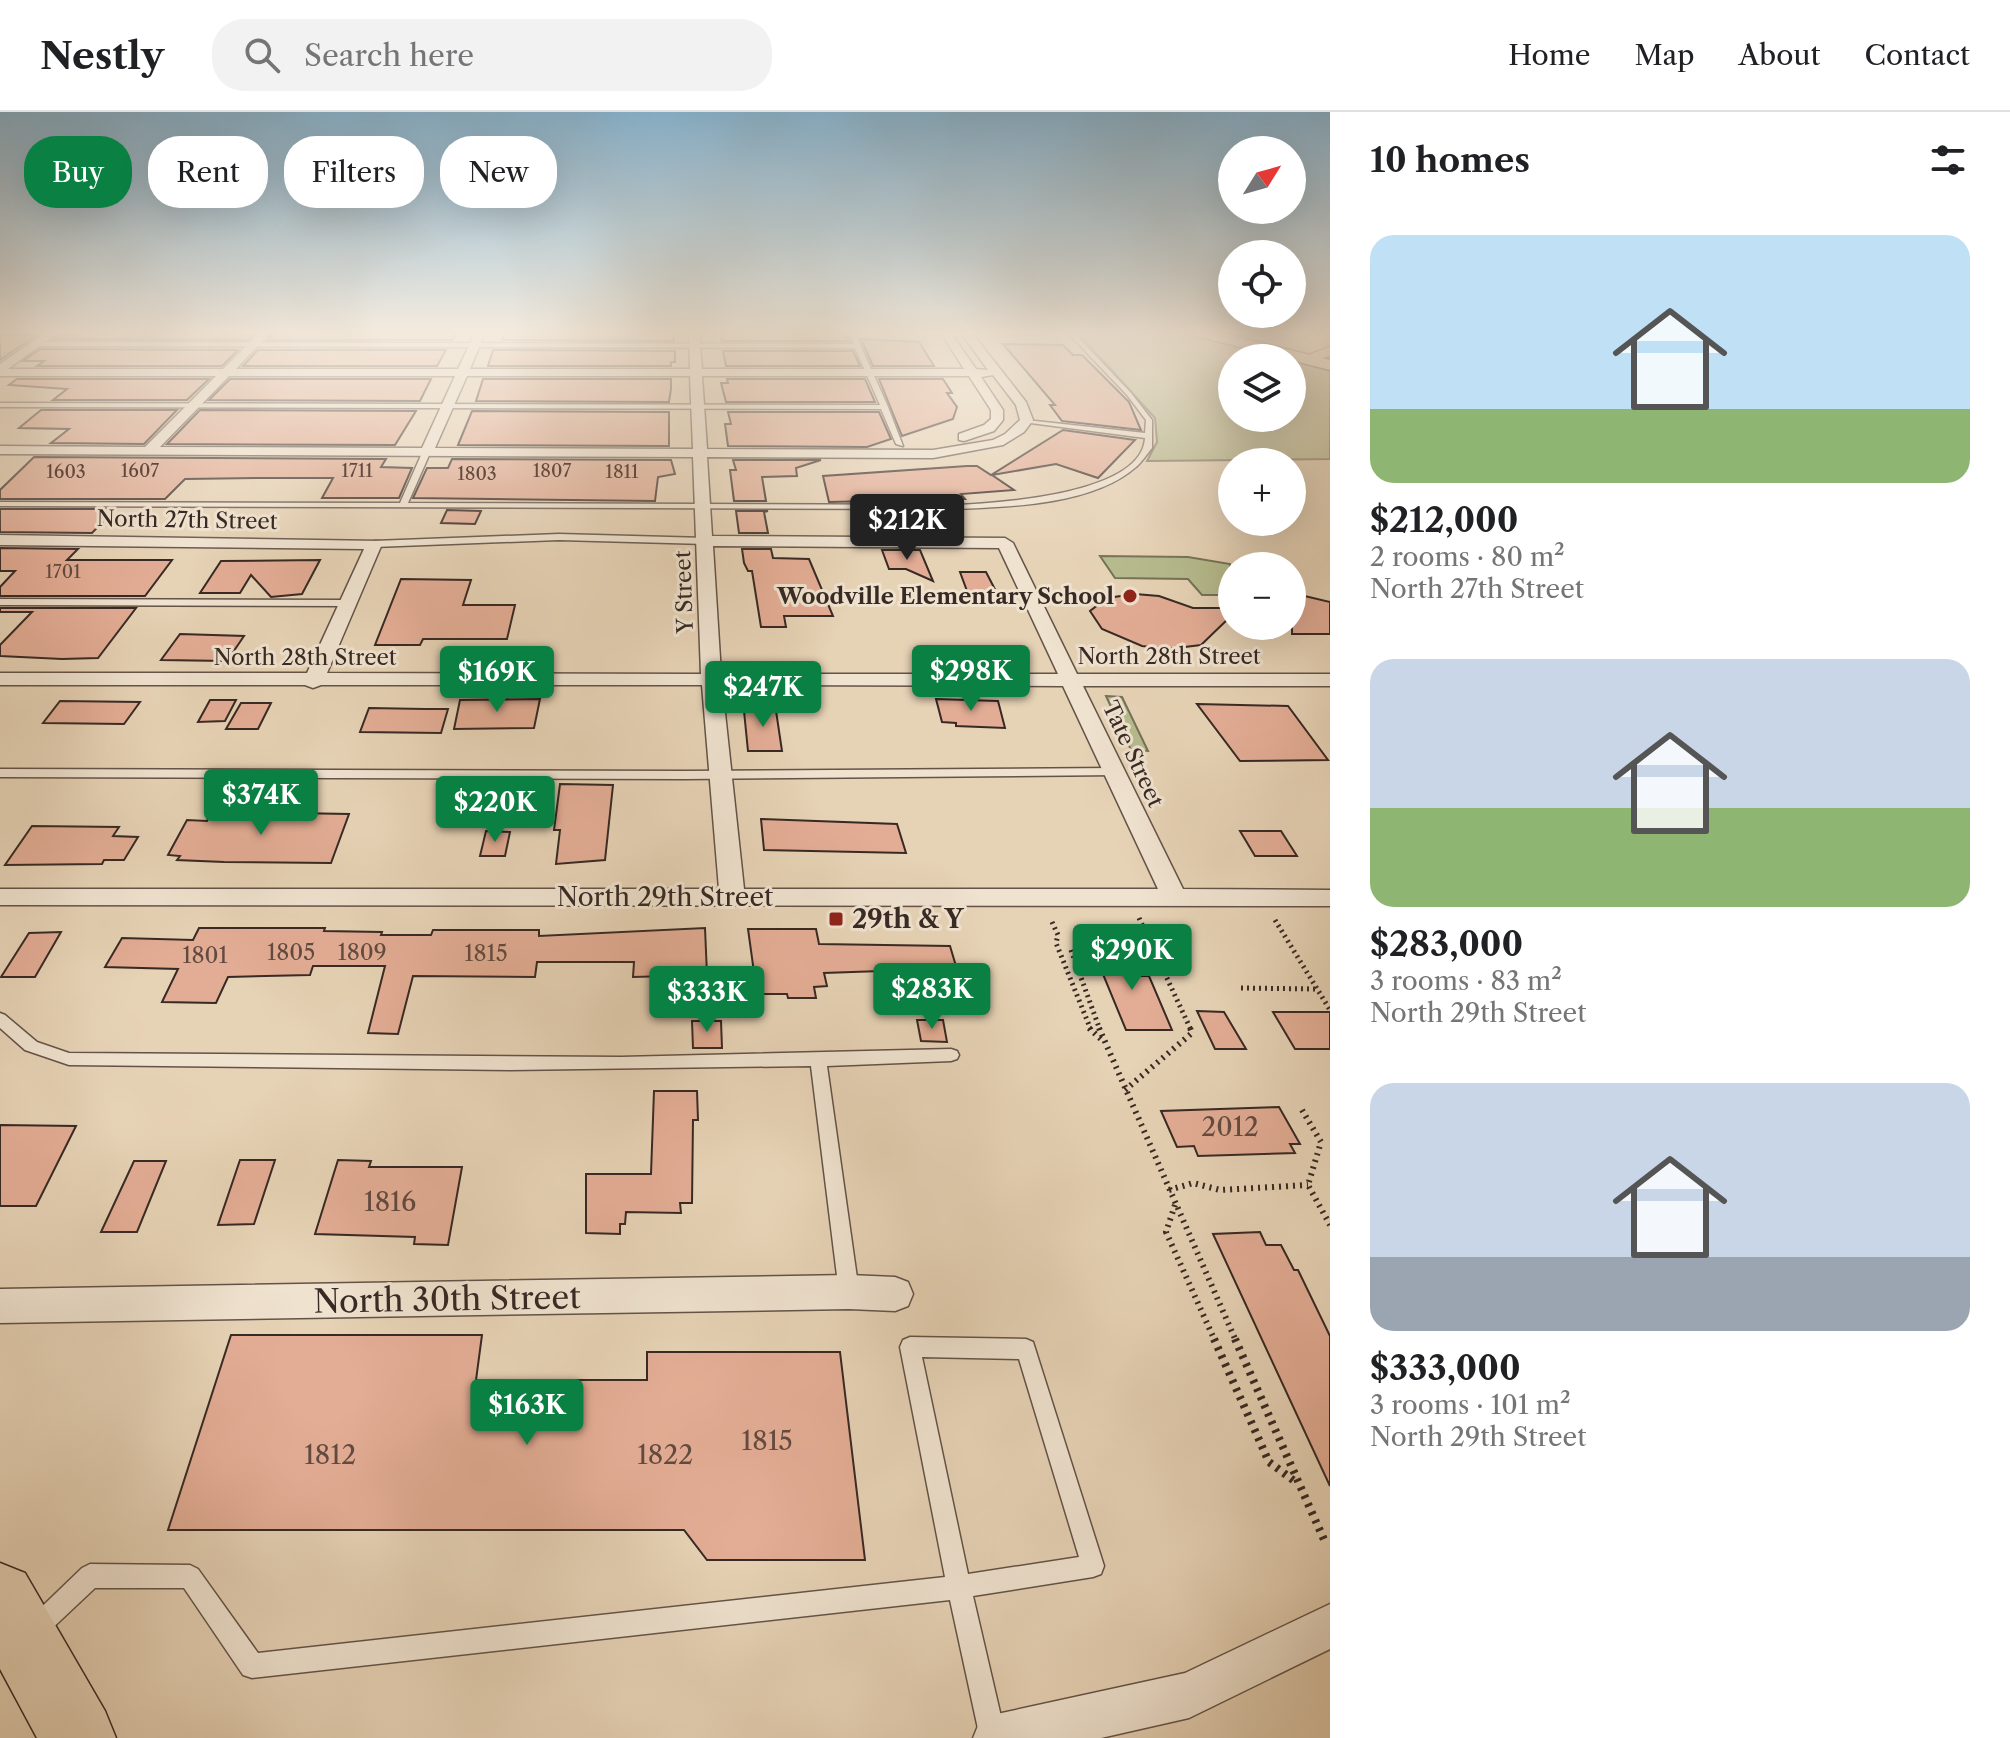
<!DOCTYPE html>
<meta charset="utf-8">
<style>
body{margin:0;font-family:"Libre Caslon Text",serif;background:#f2f2f2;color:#202124;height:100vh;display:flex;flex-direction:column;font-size:30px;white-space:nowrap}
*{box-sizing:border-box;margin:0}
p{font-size:26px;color:#757577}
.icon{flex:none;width:44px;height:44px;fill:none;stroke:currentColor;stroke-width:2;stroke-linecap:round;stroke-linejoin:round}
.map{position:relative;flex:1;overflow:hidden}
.sheet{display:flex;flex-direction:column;background:#fff;width:680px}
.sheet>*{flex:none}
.banner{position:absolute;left:24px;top:24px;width:760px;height:72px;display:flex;gap:16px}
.needle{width:52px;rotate:53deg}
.buttons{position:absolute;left:1218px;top:24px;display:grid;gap:16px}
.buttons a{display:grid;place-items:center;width:88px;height:88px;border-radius:50%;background:#fff;box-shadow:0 8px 32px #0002;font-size:40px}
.price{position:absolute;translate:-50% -68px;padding:0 18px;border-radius:8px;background:#0b8043;color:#fff;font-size:26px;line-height:52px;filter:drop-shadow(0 2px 4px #0008)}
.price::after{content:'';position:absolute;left:50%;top:48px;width:24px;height:18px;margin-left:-12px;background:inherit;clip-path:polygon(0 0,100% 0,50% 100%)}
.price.selected{background:#222;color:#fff}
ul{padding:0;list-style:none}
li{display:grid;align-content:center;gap:16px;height:424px;padding:0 40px}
li span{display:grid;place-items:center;height:248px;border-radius:24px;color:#555}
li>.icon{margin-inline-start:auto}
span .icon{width:144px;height:144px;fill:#fffc;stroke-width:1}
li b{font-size:34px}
h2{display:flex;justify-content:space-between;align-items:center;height:96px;padding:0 40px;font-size:34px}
.tag{padding:0 28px;border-radius:32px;background:#fff;box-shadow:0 8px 32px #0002;font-size:28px;line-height:72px}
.tag.selected{background:#0b8043;color:#fff}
header{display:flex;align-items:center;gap:48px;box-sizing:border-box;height:112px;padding:0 40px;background:#fff;border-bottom:2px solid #e0e0e0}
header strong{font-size:38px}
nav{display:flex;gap:44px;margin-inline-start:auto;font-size:28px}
.search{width:560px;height:72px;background:#f2f2f2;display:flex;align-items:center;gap:20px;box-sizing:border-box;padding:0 28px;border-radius:32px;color:#757577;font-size:30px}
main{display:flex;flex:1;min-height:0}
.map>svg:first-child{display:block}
.green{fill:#b6bb8d;stroke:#767258;stroke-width:2}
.building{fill:#e3ad95;stroke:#372924;stroke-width:2}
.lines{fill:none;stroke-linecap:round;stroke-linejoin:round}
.service-casing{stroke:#635348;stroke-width:3}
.minor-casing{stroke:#635348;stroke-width:3}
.tertiary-casing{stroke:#635348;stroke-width:3}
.secondary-casing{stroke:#372924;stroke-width:3}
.primary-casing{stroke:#372924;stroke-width:3}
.path-far2{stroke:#372924;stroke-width:5;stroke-dasharray:2 4;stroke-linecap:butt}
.path-far1{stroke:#372924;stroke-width:6;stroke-dasharray:2 5;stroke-linecap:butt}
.path{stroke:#372924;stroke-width:8;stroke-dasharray:3 6;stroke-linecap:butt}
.service{fill:#efe2cf;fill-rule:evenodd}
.minor{fill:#efe2cf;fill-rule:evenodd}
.tertiary{fill:#efe2cf;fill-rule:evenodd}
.secondary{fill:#efe2cf;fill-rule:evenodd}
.primary{fill:#e6d2b5;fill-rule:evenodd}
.poi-dot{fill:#8f2418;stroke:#efe2cf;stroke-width:3}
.labels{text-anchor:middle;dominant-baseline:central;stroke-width:6;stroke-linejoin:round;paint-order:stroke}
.far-number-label{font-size:18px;fill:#624a40}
.far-street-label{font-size:22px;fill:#372924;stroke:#efe2cf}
.far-poi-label{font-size:22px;font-weight:bold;fill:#372924;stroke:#efe2cf;text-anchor:end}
.number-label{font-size:22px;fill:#624a40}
.street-label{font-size:26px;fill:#372924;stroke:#efe2cf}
.poi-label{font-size:26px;font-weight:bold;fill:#372924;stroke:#efe2cf;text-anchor:start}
.near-number-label{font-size:26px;fill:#624a40}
.near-street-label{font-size:32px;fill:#372924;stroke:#efe2cf}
</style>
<header>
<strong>Nestly</strong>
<div class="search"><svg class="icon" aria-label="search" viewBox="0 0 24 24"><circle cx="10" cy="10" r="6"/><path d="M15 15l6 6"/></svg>Search here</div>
<nav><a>Home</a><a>Map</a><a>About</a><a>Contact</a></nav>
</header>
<main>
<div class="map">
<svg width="1330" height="1626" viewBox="0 0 1330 1626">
<rect width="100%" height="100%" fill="#e6d2b5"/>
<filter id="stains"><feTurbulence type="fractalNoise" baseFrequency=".0025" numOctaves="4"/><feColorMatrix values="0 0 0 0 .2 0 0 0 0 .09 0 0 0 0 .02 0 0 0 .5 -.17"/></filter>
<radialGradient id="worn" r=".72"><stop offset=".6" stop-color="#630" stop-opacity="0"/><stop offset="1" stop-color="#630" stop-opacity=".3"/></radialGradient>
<g class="green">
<polygon points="1078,221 1193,221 1290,246 1232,246 1232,306 1292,306 1292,247 1330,256 1330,347 1147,349 1157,330 1155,306"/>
<polygon points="1100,444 1188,445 1230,452 1232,483 1202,483 1188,467 1115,466"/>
<polygon points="1106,584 1122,585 1148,639 1131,638"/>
</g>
<g class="building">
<polygon points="79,221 255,221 248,228 54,227 59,223"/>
<polygon points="273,221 456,221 452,228 268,228"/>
<polygon points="505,221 674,221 674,229 502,228"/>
<polygon points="721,221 845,221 849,229 722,229"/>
<polygon points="0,222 37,223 0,248"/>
<polygon points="861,227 919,230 934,254 873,254"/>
<polygon points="1003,232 1063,233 1073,243 1082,243 1129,290 1141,318 1062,309 1050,293 1055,293"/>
<polygon points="40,237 238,238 222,254 37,254 44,249 23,249"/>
<polygon points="258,238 446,238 437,254 243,254"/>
<polygon points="493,238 675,239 675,250 671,250 671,254 488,254"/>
<polygon points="723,239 853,239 860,254 726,254"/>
<polygon points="17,267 209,267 187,288 53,288 67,277 9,273"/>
<polygon points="230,267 431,267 420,289 209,288"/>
<polygon points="483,267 671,267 671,277 669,290 476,289"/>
<polygon points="727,267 865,267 875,290 726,290 721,271 728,271"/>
<polygon points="879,267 943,267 952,281 947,281 957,295 953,307 902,324"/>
<polygon points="41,298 177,298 144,332 51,331 69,317 19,316"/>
<polygon points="200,298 416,299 395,333 167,332"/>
<polygon points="472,299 669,300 669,334 458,333"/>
<polygon points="728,300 879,300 891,327 867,335 728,334 725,312 731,312"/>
<polygon points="1063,318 1135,328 1098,366 1056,352 992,363 1014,378 961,382 965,387 829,390 823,364 967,354 977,354 991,363"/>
<polygon points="34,345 386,347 381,355 412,356 399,386 322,386 333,366 257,366 185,367 165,387 0,387 0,378"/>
<polygon points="452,347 671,348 675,362 658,365 655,389 413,386 427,356 448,356"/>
<polygon points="733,348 821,348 796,356 797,364 762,365 766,389 734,389 730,358 736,358"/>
<polygon points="0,397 115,397 92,421 0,420"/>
<polygon points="447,398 481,399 475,412 441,411"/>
<polygon points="736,399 768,399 764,400 768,421 739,421"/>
<polygon points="904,400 913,422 877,422 869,401 864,400"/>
<polygon points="0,436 78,437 67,448 172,448 145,484 0,484 0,475 15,459 0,459"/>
<polygon points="742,437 771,437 773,446 809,447 833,504 784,504 786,515 761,515 752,459 748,459 744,451"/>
<polygon points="882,438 920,438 933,469 906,457 889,457"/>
<polygon points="320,448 302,482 271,485 251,463 240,481 200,481 221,449"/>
<polygon points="960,460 986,460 1000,487 970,487"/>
<polygon points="401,467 471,468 463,493 515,493 507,527 423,527 420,533 375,533"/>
<polygon points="1292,481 1330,490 1330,522 1292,522"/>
<polygon points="1135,482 1159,484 1193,496 1232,496 1232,503 1201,533 1168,537 1142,534 1102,517 1090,499 1107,486"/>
<polygon points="0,496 136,496 98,546 62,547 0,544 0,533 32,500 0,500"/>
<polygon points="180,522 244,524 227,549 161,548"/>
<polygon points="540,587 534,616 454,617 460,588"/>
<polygon points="936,587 998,589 1005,616 956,614 956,611 942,610"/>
<polygon points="210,588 236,588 225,609 198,610"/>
<polygon points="60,589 140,590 124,612 43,611"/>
<polygon points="241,591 271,591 258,617 226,617"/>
<polygon points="751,592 775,592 782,639 748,639 744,599 752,599"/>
<polygon points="1197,592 1288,594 1328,648 1240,649"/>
<polygon points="369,596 425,597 448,597 441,621 360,620"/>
<polygon points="560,672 613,673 605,748 556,752 560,718 554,718"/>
<polygon points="213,697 295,697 293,701 349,702 331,751 224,750 177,748 180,744 168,743 187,708 207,709"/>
<polygon points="761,707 897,712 906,741 764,738"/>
<polygon points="32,714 119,715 113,724 138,725 124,748 104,748 102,752 5,753"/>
<polygon points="486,719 510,720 505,744 480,744"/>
<polygon points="1240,719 1281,719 1297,744 1255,744"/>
<polygon points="199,816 325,816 324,819 382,820 381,823 431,823 433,818 539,818 539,824 705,816 707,863 633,865 634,850 537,850 535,865 413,864 398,922 368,921 385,854 313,854 310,863 228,865 216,891 162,890 178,857 105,855 122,826 193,828"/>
<polygon points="748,817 816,817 819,832 950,834 961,871 944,871 945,875 915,875 910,858 824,861 827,874 814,875 816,886 788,886 787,882 757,882"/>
<polygon points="61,820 35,865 1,865 29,821"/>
<polygon points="1093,838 1131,838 1141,864 1149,864 1172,918 1126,918"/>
<polygon points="1197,899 1224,900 1246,937 1215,937"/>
<polygon points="1273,900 1330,900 1330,937 1295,937"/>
<polygon points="917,908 943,908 947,930 921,929"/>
<polygon points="692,909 721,909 722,936 693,936"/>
<polygon points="654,979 697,979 698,1008 693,1008 692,1091 680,1091 681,1101 626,1100 625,1112 620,1112 620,1122 586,1121 586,1062 651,1062"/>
<polygon points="1279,995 1300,1032 1290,1032 1295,1041 1198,1044 1194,1034 1177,1035 1161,999"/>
<polygon points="0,1013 76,1014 36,1094 0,1094"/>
<polygon points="240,1048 275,1048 254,1112 218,1113"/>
<polygon points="338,1048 371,1049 369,1055 462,1055 448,1133 414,1132 415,1125 315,1122"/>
<polygon points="134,1049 166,1049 137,1120 101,1120"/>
<polygon points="1260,1120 1266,1133 1281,1133 1294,1158 1298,1158 1330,1224 1330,1374 1213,1122"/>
<polygon points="231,1223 482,1223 476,1268 647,1268 647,1240 840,1240 865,1448 707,1448 684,1418 168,1418"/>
</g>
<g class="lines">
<g class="service-casing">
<g id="service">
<polygon points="849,221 855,221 888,295 903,334 896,332 881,297 0,295 0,291 880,293 855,236 36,234 33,232 36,230 854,232"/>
<path d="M 1068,221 L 1074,221 L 1131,281 L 1152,308 L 1152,336 C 1147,342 1142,350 1136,355 C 1093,393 1009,395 955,397 L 0,394 L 0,390 L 400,391 L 422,341 L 426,339 L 430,341 L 408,391 L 955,393 C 997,391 1142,383 1145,326 L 1023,310 L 1026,308 L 1145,321 L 1146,308 L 1127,283 Z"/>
<polygon points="559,422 706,426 710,429 706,432 559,428 374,435 370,432 374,429"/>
<polygon points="0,487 348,488 353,491 348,494 0,493"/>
<polygon points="1115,656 1121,660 1119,663 684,667 0,665 0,657 684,659"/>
<polygon points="0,901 5,903 37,930 69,941 621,945 951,937 957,939 959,943 957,947 951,949 827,954 859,1180 856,1186 849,1189 842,1186 839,1180 811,954 510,958 69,953 25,938 0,916"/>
<path d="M 910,1225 L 1026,1227 L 1033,1230 L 1104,1454 L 1101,1462 L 1093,1465 L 973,1484 L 1006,1626 L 980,1626 L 950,1488 L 252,1566 L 243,1563 L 184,1476 L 95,1476 L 44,1524 L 36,1528 L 28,1524 L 24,1516 L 28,1508 L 82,1456 L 90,1452 L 190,1453 L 198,1457 L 258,1541 L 945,1465 L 900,1235 L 903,1228 ZM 922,1245 L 1019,1247 L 1079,1445 L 968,1462 Z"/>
</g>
</g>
<g class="minor-casing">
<g id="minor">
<path d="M 45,221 L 57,221 L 8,257 L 223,257 L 259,221 L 270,221 L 236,257 L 458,257 L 475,221 L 485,221 L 470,257 L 690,257 L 689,221 L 699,221 L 702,257 L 964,257 L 941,221 L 951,221 L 976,257 L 988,258 L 961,221 L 972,221 L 1026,290 L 1033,308 L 1024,320 L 1003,333 L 933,346 L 707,345 L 712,424 L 1005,426 L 1013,431 L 1077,562 L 1330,562 L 1330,574 L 1083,574 L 1183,777 L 1330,778 L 1330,794 L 0,793 L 0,777 L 719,777 L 702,573 L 321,573 L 313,576 L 305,573 L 0,573 L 0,561 L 307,561 L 364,437 L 0,433 L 0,423 L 380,429 L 382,432 L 327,561 L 701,562 L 693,345 L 0,342 L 0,334 L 145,335 L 216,264 L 0,264 L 0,252 ZM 993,263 L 1016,293 L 1020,308 L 1005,322 L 993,328 L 933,338 L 707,337 L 702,264 L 969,264 L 991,298 L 991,307 L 984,313 L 959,322 L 959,328 L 964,329 L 994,319 L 1003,308 L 1003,298 L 981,265 ZM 229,264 L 455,264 L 422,336 L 160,335 ZM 467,264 L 690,264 L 693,337 L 435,336 ZM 713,434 L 999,436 L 1058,562 L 721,562 ZM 722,573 L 1063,574 L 1158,777 L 744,777 Z"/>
<polygon points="849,1163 895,1165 908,1170 913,1182 908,1194 895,1199 849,1197 0,1211 0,1177"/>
<polygon points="1330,1492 1330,1537 1189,1606 1101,1626 973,1626 980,1609 997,1602 1185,1561"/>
</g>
</g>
<g class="tertiary-casing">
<polygon id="tertiary" points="1330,235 1330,244 1305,251 1298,247"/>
</g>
<g class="secondary-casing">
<polygon id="secondary" points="1195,221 1222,221 1330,248 1330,258 1197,224"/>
</g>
<g class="primary-casing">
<polygon id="primary" points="0,1451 25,1461 105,1599 116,1626 37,1626 0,1557"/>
</g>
<g class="path-far2">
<polyline points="1139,806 1191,918"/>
<polyline points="1275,808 1330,898"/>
<polyline points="1052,810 1058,823 1056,831 1091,918"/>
<polyline points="1071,838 1100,918"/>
<polyline points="1241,876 1317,877"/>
</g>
<g class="path-far1">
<polyline points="1089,916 1104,930"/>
<polyline points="1099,916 1236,1229"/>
<polyline points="1125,978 1192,921 1190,916"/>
<polyline points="1302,998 1321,1030 1308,1073 1330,1113"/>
<polyline points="1169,1078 1193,1071 1220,1078 1308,1073"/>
<polyline points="1175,1093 1166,1120 1215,1229"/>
</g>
<g class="path">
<polyline points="1214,1227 1269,1350 1297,1371"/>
<polyline points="1235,1227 1325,1430"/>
</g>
<use href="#service" class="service"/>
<use href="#minor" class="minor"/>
<use href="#tertiary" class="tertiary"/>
<use href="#secondary" class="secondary"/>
<use href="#primary" class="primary"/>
</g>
<linearGradient id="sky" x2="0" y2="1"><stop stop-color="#87b5d2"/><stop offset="0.49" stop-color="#f4ebde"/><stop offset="1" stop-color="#f4ebde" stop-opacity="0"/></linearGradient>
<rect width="1330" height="449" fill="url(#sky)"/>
<g class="poi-dot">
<circle cx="1130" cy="484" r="8"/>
<rect x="828" y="799" width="16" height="16" rx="4"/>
</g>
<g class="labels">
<g class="far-number-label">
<text x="140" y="359">1607</text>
<text x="357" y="359">1711</text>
<text x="552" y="359">1807</text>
<text x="66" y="360">1603</text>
<text x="622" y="360">1811</text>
<text x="477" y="362">1803</text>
<text x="63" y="460">1701</text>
</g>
<g class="far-street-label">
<text transform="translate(187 408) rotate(1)">North 27th Street</text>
<text transform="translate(684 480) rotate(-92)">Y Street</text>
<text x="1169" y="544">North 28th Street</text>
<text x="305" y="545">North 28th Street</text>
<text transform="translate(1133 642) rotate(65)">Tate Street</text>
</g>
<g class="far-poi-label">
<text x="1114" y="484">Woodville Elementary School</text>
</g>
<g class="number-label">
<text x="291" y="840">1805</text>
<text x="362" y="840">1809</text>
<text x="486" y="841">1815</text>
<text x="205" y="843">1801</text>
</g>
<g class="street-label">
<text x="665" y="785">North 29th Street</text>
</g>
<g class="poi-label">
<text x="852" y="807">29th &amp; Y</text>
</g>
<g class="near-number-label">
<text x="1230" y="1015">2012</text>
<text x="390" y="1090">1816</text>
<text x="767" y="1329">1815</text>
<text x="330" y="1343">1812</text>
<text x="665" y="1343">1822</text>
</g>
<g class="near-street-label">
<text transform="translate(447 1187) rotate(-1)">North 30th Street</text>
</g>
</g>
<rect width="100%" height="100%" filter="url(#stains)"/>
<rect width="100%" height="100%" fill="url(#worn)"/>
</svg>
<div class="buttons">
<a><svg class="needle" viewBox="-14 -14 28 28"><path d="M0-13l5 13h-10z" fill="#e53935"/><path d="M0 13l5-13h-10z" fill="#757577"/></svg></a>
<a><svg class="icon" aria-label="locate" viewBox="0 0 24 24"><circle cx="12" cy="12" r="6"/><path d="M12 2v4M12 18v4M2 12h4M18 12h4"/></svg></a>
<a><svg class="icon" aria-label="layers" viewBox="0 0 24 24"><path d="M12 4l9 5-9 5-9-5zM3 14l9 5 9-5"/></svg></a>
<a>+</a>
<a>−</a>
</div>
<b class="price selected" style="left:907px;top:450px">$212K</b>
<b class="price" style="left:971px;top:601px">$298K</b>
<b class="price" style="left:497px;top:602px">$169K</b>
<b class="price" style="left:763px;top:617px">$247K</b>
<b class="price" style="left:261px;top:725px">$374K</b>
<b class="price" style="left:495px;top:732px">$220K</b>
<b class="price" style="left:1132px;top:880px">$290K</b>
<b class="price" style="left:932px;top:919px">$283K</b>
<b class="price" style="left:707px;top:922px">$333K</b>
<b class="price" style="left:527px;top:1335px">$163K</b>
<div class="banner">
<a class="tag selected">Buy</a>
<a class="tag">Rent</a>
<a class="tag">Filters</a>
<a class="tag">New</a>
</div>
</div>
<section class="sheet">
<h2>10 homes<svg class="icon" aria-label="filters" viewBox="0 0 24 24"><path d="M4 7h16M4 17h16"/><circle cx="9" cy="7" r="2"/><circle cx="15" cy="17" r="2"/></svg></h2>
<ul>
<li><span style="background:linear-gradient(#bfe0f5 70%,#8fb573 0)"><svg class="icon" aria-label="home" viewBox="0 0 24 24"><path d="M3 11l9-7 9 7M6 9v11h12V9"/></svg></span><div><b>$212,000</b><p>2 rooms · 80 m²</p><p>North 27th Street</p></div></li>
<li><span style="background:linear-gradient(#c9d6e8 60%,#8fb573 0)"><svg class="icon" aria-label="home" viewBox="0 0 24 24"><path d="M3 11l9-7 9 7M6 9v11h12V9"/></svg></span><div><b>$283,000</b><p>3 rooms · 83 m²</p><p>North 29th Street</p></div></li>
<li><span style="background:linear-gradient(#c9d6e8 70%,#9aa5b1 0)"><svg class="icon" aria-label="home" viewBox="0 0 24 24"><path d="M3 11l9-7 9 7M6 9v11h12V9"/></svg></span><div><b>$333,000</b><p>3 rooms · 101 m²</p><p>North 29th Street</p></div></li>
</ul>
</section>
</main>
